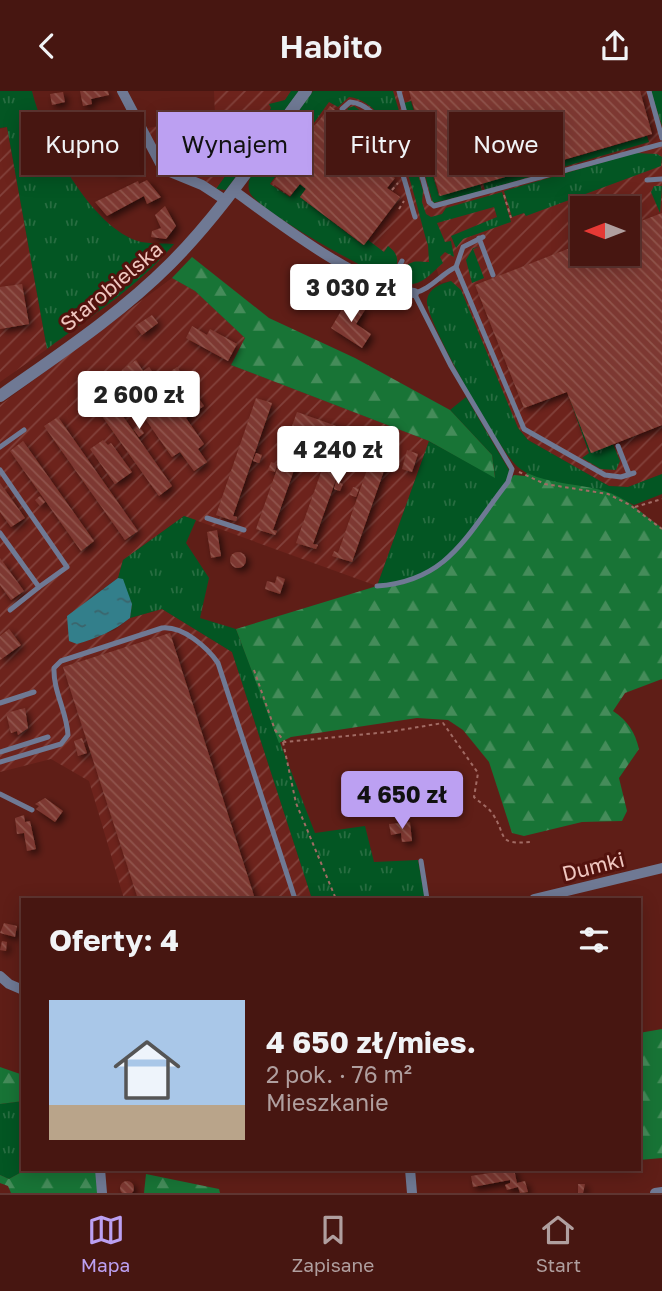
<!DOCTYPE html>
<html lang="pl">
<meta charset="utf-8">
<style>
body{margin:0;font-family:"Golos Text",sans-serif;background:#51231f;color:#f1f3f6;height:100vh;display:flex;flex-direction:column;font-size:26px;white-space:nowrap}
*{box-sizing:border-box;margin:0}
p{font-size:23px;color:#b09f9f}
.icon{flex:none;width:38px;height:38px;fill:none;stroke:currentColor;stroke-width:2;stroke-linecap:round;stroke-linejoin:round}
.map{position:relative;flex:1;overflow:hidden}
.panel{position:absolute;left:21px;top:807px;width:620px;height:273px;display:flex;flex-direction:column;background:#471611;border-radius:0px;box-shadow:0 4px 18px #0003,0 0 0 2px #5f3531}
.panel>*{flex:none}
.banner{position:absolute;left:21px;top:21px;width:621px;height:63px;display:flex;gap:14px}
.needle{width:46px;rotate:270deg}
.tools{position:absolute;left:570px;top:105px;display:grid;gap:14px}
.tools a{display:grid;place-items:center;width:70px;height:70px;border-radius:0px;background:#471611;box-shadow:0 4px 18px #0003,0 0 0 2px #5f3531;font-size:35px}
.price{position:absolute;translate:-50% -60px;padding:0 16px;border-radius:7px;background:#fff;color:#222;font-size:23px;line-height:46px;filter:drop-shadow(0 2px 4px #0008)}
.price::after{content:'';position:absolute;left:50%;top:42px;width:21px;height:16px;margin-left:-10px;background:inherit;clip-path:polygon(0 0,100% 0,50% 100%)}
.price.on{background:#bca0f2;color:#111}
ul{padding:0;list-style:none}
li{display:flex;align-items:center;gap:21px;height:175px;padding:0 28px}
li span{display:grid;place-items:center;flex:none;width:196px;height:140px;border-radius:0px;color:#555}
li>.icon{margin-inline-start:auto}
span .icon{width:84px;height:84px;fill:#fffc;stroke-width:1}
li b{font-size:30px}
h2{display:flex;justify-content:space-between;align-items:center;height:84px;padding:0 28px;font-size:30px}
.tag{padding:0 24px;border-radius:0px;background:#471611;box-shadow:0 4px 18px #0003,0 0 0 2px #5f3531;font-size:24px;line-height:63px}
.tag.on{background:#bca0f2;color:#111}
header{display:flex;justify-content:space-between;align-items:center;height:91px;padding:0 28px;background:#471611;font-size:32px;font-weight:600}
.tab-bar{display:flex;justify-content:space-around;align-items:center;height:98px;border-top:2px solid #5f3531;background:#471611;font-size:19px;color:#b09f9f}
.tab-bar a{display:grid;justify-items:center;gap:4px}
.tab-bar .on{color:#bca0f2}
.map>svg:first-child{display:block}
.industrial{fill:url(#industrial-furrows);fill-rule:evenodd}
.grass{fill:url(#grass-tufts)}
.forest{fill:url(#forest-firs)}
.water{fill:url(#water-ripples)}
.building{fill:url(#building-back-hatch);filter:url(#shadow)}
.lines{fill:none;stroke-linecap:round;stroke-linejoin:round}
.path{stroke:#a16b64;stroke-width:2;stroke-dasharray:3.5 3.5;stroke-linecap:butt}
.service{stroke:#6f7994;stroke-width:5}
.minor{stroke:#6f7994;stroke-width:10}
.tertiary{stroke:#6f7994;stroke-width:12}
.labels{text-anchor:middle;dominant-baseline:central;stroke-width:6;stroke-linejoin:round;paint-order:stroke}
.street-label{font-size:21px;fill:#f0c7c0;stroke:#53120d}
</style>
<header><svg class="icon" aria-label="back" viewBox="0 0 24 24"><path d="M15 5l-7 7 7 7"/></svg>Habito<svg class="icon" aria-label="share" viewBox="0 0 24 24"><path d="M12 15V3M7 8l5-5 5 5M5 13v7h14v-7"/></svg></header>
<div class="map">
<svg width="662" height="1102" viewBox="0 0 662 1102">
<defs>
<pattern id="industrial-furrows" width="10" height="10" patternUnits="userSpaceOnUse" patternTransform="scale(1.75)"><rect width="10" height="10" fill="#6d231c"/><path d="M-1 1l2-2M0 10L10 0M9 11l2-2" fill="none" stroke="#82413b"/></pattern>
<pattern id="grass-tufts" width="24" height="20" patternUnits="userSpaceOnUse" patternTransform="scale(1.75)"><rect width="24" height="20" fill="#035623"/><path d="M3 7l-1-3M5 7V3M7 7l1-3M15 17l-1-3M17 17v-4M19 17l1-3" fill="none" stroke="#286d41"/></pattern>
<pattern id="forest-firs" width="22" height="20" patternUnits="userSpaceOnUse" patternTransform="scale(1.75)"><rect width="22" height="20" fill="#187436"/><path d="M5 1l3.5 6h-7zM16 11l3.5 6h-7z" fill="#458c5a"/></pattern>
<pattern id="water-ripples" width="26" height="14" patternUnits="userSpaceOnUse" patternTransform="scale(1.75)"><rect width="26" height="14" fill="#337f8b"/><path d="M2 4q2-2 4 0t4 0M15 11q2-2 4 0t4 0" fill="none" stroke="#3b646b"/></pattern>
<pattern id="building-back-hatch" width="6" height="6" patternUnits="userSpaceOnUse" patternTransform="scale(1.75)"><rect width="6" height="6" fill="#7d3930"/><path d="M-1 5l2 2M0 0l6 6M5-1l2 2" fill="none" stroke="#90544c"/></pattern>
<filter id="shadow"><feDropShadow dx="3.5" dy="3.5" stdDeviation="3.5" flood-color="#0009"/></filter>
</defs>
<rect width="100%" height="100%" fill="#5f1e17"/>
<g class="industrial">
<polygon points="214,0 291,0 285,9 271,17 265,30 216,98 165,76 143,38 215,24"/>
<path d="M 330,0 L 662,0 L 662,383 L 628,396 L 609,395 L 528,349 L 518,337 L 451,190 L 441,192 L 436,176 L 405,181 L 328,141 L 265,97 ZM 583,117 L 628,117 L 628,163 L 583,163 Z"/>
<polygon points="7,36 47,258 0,291 0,38"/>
<polygon points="172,187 195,200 245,247 231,274 429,350 377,495 184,425 123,469 118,487 90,507 77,553 115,539 130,527 162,518 232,561 312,808 124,808 89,690 51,668 0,681 0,314"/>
</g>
<g class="grass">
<path d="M 0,0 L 32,0 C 43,46 91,138 141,151 C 152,153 164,152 174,153 C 139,195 91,225 47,258 L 7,36 L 0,37 Z"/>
<polygon points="291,0 299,0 226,99 216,98 265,30 271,17 269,13 285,9"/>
<path d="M 313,0 L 393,0 L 423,100 L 422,111 L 426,123 L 431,126 L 442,123 L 446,117 L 502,101 L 511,131 L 463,148 L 456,157 L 451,145 L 497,126 L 494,116 L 437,132 L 445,151 L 451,150 L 454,166 L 445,161 L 440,166 L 443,172 C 430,183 421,197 403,192 L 401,188 L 405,181 L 402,180 C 412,167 417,171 429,171 L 428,154 C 415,113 399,12 349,6 L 338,16 L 329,11 L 270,93 L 290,106 L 300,93 L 306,98 L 300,106 L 363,154 L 368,149 L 384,161 L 388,155 C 396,161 399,167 396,176 L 380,183 C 358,175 260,120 250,102 C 247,95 249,87 253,81 Z"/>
<polygon points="652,0 662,0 662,35 652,4"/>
<polygon points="411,10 439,105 480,93 482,100 433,112 404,12"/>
<polygon points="354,15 365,23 360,33 346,23 348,17"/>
<polygon points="647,45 649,51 553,79 551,73"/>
<polygon points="635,62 657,63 662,66 661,75 526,125 524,122 512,126 504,100"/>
<polygon points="548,74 550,80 485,99 483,92"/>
<polygon points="654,95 662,95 660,122 651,101"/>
<polygon points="479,156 473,158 484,187 472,192 466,169 473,157"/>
<path d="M 451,190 L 461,199 L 518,337 L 528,349 L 609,395 L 628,396 L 662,383 L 662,403 L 634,414 C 616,405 599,398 579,395 C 556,391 537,391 518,376 C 502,364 424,227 427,209 C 429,197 440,193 451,190 Z"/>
<polygon points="568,303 591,362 613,353 620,370 616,379 601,378 582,367 589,362"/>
<polygon points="466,306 509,379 508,391 443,474 425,484 377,495 429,350 495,386 492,364 450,319"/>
<polygon points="184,425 196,429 186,452 209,487 200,527 236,538 315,742 365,735 374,771 418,769 425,808 312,808 232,561 162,518 130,527 132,513 118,487 123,469"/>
<polygon points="23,1010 23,1078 27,1078 9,1088 0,1084 0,1013"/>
</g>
<g class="forest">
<polygon points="192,166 269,227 355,267 450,319 492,364 495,387 429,350 231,274 245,247 195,200 172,187"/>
<path d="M 527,382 C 553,394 580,392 607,401 C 629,408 643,424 662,437 L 662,588 L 625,602 L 613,620 C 628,630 635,641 639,658 L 619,687 L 627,720 L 622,730 L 582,731 L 524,745 L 512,742 L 489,671 L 463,639 L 448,629 L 417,627 L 291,646 L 279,652 L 236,538 L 377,495 L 404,493 L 443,474 L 514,384 L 525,385 Z"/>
<polygon points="662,938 662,1067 639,1069 639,942"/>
<polygon points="0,976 23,984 23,1010 0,1013"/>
<polygon points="27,1078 100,1078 102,1102 11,1102 8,1095 0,1092 0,1084 9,1088"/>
<polygon points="146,1083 219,1098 220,1102 144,1102"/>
</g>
<path class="water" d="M 118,487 L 123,488 L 132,513 L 130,527 C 114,540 97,547 77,553 L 69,550 L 67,525 Z"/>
<g class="building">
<polygon points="80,0 108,0 109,4 91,8 92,13 83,15"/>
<polygon points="409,0 640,0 652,43 440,105"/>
<polygon points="63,1 65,11 52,14 50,3"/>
<polygon points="330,15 348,29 329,54 335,59 343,49 395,87 387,97 400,106 364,154 300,106 306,98 300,93 290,105 272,92"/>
<polygon points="107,27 113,41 100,47 94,33"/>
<polygon points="129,34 132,39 116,47 114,43"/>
<polygon points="119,51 131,74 117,81 105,59"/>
<polygon points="147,89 161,106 147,113 144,105 107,125 95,111 138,90 139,93"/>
<polygon points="165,115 176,135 166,148 151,146 152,140 161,137 155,124"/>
<polygon points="662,122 662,334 591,362 567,301 524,317 475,194 583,152 583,163 628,163 628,135"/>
<polygon points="22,193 29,233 0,238 0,196"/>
<polygon points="348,208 365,219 356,233 371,243 362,257 331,237"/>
<polygon points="152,224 158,232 142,244 135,235"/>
<polygon points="192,235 207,244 210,238 237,253 228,270 186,247"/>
<polygon points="136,269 143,280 149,276 158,289 177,276 204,315 186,327 204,353 198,358 207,371 194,380 180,361 172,366 127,302 135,297 122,279"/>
<polygon points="101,294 172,395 159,405 87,304"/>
<polygon points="256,307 272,312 233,425 237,426 236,430 231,429 216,424"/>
<polygon points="297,321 353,341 313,453 318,454 316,458 296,452 332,350 307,342 273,439 277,440 275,444 256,438"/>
<polygon points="58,326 138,440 125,449 44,335"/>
<polygon points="139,335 144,342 139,346 134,339"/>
<polygon points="103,349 108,354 111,352 132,381 115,393 90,358"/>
<polygon points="23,350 94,450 81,460 10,360"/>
<polygon points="377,350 393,355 389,366 395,368 393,376 386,374 352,471 332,465 334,460 338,462"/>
<polygon points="407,359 418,363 412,381 402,378"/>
<polygon points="256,362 262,364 259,372 253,370"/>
<polygon points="271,371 277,373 275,381 268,379"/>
<polygon points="336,390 343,393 340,400 334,398"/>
<polygon points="0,392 25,427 11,436 0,421"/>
<polygon points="353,396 359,398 356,406 350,404"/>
<polygon points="40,405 45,411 40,415 35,409"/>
<polygon points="217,439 221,465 211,467 207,441"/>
<circle cx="238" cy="469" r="8"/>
<polygon points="0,467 24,500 11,509 0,494"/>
<polygon points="277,485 285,488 280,503 265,498 267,490 275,492"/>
<polygon points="9,538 21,554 0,569 0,545"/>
<polygon points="170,542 255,808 138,808 63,576"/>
<polygon points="25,617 28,637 18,644 17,640 11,642 6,622"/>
<polygon points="82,647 87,662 78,665 74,650"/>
<polygon points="45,707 63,720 55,731 36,718 39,715 35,713"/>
<polygon points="24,724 25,731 30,730 36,758 27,760 24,742 17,743 15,727"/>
<polygon points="410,731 412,750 402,751 401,742 391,744 389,733"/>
<polygon points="4,832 17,835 15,846 0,842"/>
<polygon points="2,850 7,851 6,860 0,859"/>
<polygon points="514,1078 517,1092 525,1090 528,1101 520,1102 518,1096 507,1099 505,1094 510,1092 510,1089 473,1096 471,1085"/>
<circle cx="127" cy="1097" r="7"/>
<polygon points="578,1093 585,1093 583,1102 578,1102"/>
</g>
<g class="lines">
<g class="path">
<polyline points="392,99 398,92"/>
<polyline points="504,104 511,127"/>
<polyline points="399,118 404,110"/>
<polyline points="519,381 545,393 608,403 630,414 662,438"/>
<polyline points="635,416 662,408"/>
<path d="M 254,579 L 275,639 L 285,651 L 388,641 L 443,632 L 478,682 L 474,706 C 480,712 487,715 492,722 C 508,745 495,754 531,751"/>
<polyline points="283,651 296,712 336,808"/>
</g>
<g class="service">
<polyline points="399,0 429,111 434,115 662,53"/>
<polyline points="649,0 662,47"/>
<path d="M 342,18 L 350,11 C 391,14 405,95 415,126"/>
<polyline points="358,44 385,64 396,67"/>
<polyline points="647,89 662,88"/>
<polyline points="479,147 493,184"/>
<polyline points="456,176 524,338 605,384 621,386 634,382"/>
<polyline points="389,194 402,170"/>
<polyline points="618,355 629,383"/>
<polyline points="0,356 24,339"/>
<polyline points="0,379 67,476 39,496 0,442"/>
<polyline points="207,427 244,439"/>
<path d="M 377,495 C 449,490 467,443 508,391 L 512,378 L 451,275 L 414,202 C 430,199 441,183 456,176 L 463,156 L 483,146"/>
<polyline points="10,519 39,496"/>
<polyline points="0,612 34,601"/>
<polyline points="0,661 48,646"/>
<path d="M 0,671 L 61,653 L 68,644 C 67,621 53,600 54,577 L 61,570 L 162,537 C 183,535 207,556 218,572 L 295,808"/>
<polyline points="0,703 32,719"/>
<polyline points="421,770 427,808"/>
</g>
<g class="minor">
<polyline points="122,0 163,78 202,94 225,109"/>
<path d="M 233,99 C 276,130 362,197 414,202"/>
<polyline points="534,808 662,777"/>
<polyline points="0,885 9,893 23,899"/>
<polyline points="100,1078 102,1102"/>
<polyline points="410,1078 412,1102"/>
<polyline points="655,1102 662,1101"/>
</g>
<path class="tertiary" d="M 0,305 C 58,264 119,224 170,173 C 222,121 262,59 306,0"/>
</g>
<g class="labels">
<g class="street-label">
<text transform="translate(111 195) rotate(-40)">Starobielska</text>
<text transform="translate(593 775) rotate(-14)">Dumki</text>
</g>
</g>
</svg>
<div class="tools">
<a><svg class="needle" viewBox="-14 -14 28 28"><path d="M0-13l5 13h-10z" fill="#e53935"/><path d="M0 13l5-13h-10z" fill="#b09f9f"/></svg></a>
</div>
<b class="price" style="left:351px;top:233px">3 030 zł</b>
<b class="price" style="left:139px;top:340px">2 600 zł</b>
<b class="price" style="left:338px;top:395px">4 240 zł</b>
<b class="price on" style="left:402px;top:740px">4 650 zł</b>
<div class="banner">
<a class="tag">Kupno</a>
<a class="tag on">Wynajem</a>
<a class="tag">Filtry</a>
<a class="tag">Nowe</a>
</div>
<section class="panel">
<h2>Oferty: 4<svg class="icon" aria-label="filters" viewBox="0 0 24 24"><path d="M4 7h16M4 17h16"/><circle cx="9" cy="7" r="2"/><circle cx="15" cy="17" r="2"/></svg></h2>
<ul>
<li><span style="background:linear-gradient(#a9c7e8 75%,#b9a48a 0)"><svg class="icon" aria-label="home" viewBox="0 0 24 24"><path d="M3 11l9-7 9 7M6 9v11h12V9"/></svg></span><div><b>4 650 zł/mies.</b><p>2 pok. · 76 m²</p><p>Mieszkanie</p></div></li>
</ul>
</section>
</div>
<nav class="tab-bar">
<a class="on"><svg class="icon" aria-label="map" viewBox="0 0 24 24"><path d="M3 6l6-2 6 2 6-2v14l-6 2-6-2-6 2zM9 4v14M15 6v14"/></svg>Mapa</a>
<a><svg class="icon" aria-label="saved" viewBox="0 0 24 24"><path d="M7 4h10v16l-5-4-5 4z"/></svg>Zapisane</a>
<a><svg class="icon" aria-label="home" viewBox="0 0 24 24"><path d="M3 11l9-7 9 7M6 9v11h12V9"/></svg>Start</a>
</nav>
